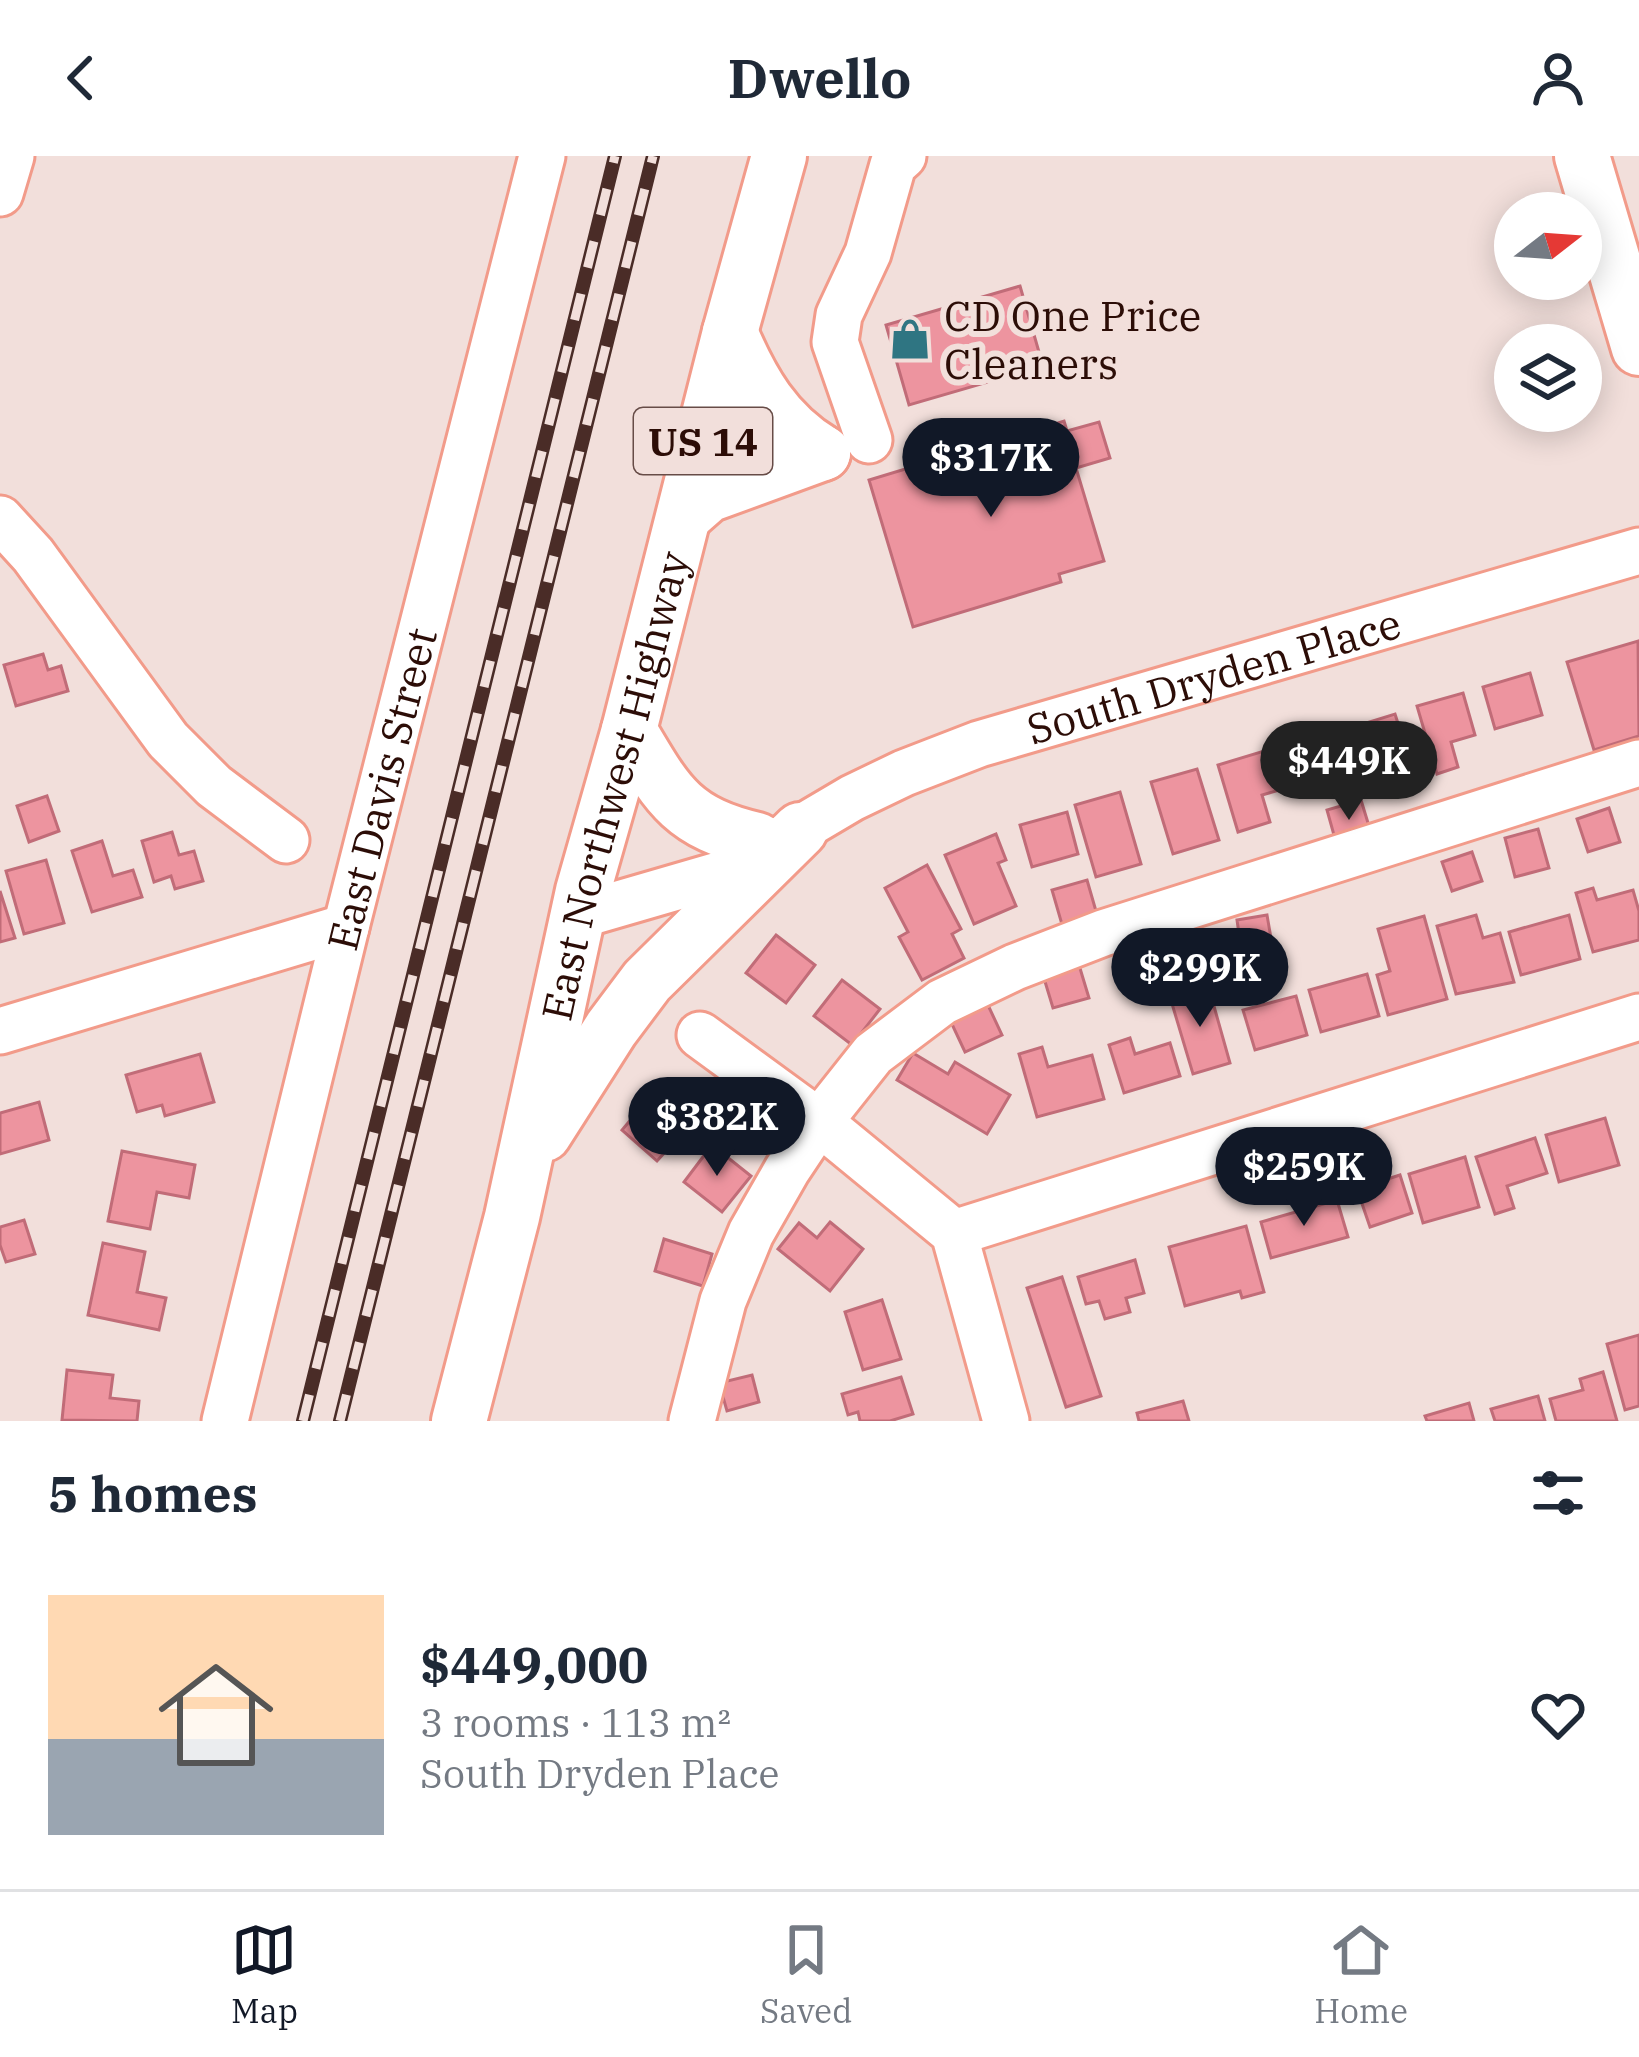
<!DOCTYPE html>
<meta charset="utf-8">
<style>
body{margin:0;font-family:"IBM Plex Serif",serif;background:#f2f2f3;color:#1f2937;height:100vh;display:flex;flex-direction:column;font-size:45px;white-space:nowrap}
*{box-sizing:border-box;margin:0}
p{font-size:39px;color:#747a83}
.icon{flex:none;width:66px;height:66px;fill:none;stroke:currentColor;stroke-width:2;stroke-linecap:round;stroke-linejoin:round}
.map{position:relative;height:1265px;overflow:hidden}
.drawer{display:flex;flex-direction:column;background:#fff;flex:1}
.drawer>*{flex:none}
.needle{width:78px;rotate:73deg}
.controls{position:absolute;left:1494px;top:36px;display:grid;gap:24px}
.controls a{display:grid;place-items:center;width:108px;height:108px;border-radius:50%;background:#fff;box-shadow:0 6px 30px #0003;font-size:60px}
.price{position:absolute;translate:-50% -102px;padding:0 27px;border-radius:42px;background:#111827;color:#fff;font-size:39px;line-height:78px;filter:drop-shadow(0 3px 6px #0008)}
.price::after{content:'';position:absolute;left:50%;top:72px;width:36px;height:27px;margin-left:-18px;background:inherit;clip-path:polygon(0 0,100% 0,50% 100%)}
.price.current{background:#222;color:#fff}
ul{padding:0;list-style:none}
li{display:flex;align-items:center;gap:36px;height:300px;padding:0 48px}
li span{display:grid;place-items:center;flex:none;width:336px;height:240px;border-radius:0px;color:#555}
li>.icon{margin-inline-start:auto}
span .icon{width:144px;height:144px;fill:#fffc;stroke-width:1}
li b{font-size:51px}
h2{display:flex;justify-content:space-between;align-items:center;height:144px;padding:0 48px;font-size:51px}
header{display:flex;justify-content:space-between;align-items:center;height:156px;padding:0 48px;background:#fff;font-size:54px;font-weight:800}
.dock{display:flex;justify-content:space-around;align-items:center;height:168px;border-top:3px solid #e0e1e3;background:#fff;font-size:33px;color:#747a83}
.dock a{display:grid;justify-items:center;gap:6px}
.dock .current{color:#111827}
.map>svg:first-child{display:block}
.building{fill:#ed949f;stroke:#c16c78;stroke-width:3}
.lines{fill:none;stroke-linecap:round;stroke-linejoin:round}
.minor-casing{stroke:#f29b8a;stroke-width:51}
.major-casing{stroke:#f29b8a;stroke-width:60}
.minor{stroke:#fff;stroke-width:45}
.major{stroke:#fff;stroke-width:54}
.rail-casing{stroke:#4a2c27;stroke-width:14}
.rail{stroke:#f2dfdb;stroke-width:9;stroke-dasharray:27;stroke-linecap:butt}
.labels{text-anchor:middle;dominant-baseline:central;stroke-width:12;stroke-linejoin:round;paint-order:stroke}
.shield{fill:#f2dfdb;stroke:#674c47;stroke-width:3}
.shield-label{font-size:39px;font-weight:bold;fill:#2c0d07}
.poi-label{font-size:42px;fill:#2c0d07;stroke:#f2dfdb;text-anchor:start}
.street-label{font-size:42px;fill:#2c0d07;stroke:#f2dfdb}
</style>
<header><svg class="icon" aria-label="back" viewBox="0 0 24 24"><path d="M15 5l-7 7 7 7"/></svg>Dwello<svg class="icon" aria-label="person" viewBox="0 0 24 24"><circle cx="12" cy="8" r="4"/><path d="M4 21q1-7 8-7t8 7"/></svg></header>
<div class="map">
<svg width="1639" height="1265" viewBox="0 0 1639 1265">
<rect width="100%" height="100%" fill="#f2dfdb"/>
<g class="building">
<polygon points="1020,130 1043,210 909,249 886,169"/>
<polygon points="1064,265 1067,275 1099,266 1110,302 1076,312 1104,405 1059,418 1061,426 913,471 869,324"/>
<polygon points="1638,485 1639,580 1594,594 1567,506"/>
<polygon points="43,498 48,514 61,510 68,535 16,550 4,509"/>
<polygon points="1530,517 1542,559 1495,573 1483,531"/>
<polygon points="1463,537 1475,579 1451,586 1458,611 1437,618 1417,550"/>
<polygon points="1395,558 1409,602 1338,624 1324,580"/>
<polygon points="1264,595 1276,635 1262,639 1270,666 1238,676 1218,609"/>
<polygon points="1197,613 1219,684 1173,698 1151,626"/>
<polygon points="1120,636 1141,708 1096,721 1075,649"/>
<polygon points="47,640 59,675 29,686 17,650"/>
<polygon points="1361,644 1372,680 1337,690 1327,654"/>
<polygon points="1609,652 1620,686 1588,696 1577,663"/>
<polygon points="1067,656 1078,698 1032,711 1020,669"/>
<polygon points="1538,673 1549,712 1515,721 1505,682"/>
<polygon points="172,676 179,699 194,695 203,725 175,733 171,720 154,726 142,685"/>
<polygon points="996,678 1006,704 998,707 1016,750 974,768 945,699"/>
<polygon points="102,685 113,720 133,714 142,741 92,756 72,695"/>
<polygon points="1472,696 1482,725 1452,735 1442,706"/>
<polygon points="46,704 64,767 24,778 6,715"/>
<polygon points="927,709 961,773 952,778 964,802 922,824 899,781 908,776 885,732"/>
<polygon points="1087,724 1098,762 1063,772 1052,734"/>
<polygon points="1593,732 1597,744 1633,734 1639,755 1639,784 1593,796 1576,737"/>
<polygon points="0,735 15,782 0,786"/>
<polygon points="1267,759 1272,788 1241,792 1237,764"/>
<polygon points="1476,759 1483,782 1500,777 1514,826 1456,838 1437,770"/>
<polygon points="1569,759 1580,803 1521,819 1509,776"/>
<polygon points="1424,760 1447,843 1388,859 1377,819 1390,815 1378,773"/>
<polygon points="776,779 815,809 786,847 746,817"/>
<polygon points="1079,809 1089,842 1053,852 1043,819"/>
<polygon points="1367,818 1379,860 1321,876 1309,834"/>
<polygon points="842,824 880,853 852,889 814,860"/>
<polygon points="1208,829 1230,907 1193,918 1170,841"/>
<polygon points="1296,840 1307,879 1255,894 1243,854"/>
<polygon points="987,847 1002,879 965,896 950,864"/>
<polygon points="1130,882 1135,898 1170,887 1180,920 1124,937 1109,889"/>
<polygon points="1042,891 1048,911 1092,899 1104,943 1037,961 1019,898"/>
<polygon points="913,897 948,918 955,906 1010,939 987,978 897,924"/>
<polygon points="200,898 214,946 165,960 162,949 137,956 126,919"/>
<polygon points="39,946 49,984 0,998 0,957"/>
<polygon points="661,947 688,971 657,1005 622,974 638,955 647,964"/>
<polygon points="1605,962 1619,1009 1559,1026 1546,979"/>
<polygon points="1535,982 1547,1017 1507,1030 1514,1052 1495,1058 1476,1001"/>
<polygon points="712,989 751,1020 722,1056 684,1026"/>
<polygon points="122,995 195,1009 189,1042 157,1036 150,1073 108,1065"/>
<polygon points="1465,1001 1479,1051 1423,1067 1409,1018"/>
<polygon points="1400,1019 1412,1057 1370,1071 1357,1033"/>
<polygon points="1337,1044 1348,1081 1271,1102 1261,1066"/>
<polygon points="24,1064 35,1098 6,1106 0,1089 0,1071"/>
<polygon points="830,1066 863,1093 830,1135 778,1093 799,1067 817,1082"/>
<polygon points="1246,1070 1264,1136 1242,1142 1240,1135 1185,1150 1169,1091"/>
<polygon points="664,1083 712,1098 703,1130 655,1115"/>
<polygon points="103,1087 145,1096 137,1136 166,1142 159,1174 88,1159"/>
<polygon points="1135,1104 1144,1137 1126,1142 1130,1156 1105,1163 1099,1145 1086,1148 1078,1121"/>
<polygon points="1062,1121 1101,1240 1066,1251 1027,1132"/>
<polygon points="882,1144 901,1203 863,1214 845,1156"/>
<polygon points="1639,1179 1639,1250 1625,1254 1607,1188"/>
<polygon points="67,1214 113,1219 110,1242 139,1245 137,1265 62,1264"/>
<polygon points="1603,1216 1617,1265 1556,1265 1550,1243 1583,1234 1580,1223"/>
<polygon points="752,1219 759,1246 727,1255 719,1227"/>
<polygon points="901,1221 913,1258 890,1265 860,1265 858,1256 848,1259 842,1238"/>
<polygon points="1538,1240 1545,1265 1495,1265 1491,1253"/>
<polygon points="1183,1245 1189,1265 1139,1265 1137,1257"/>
<polygon points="1469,1247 1474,1265 1427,1265 1425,1260"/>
</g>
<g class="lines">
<g class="minor-casing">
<g id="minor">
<polyline points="0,37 11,0"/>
<polyline points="869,284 835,186 839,159 868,97 893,9 903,0"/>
<polyline points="0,363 33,399 168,584 214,630 286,684"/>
<path id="s1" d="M 577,760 L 725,717 L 852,642 L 904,617 L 979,588 L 1639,395"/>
<polyline points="0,875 346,771"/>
<polyline points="700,879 819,966 954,1077 1006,1265"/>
<polyline points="954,1077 1639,861"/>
<path id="s2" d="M 225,1265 L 346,771 L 542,0"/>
<polyline points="692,1265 723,1145 751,1077 787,1014 819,966 873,898 942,846 1015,811 1103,777 1639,607"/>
</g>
</g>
<g class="major-casing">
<g id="major">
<polyline points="1582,0 1639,192"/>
<path d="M 730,176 C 751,226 775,268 823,297"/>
<polyline points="684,360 708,339 823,297"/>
<path d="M 629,574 C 667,638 680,666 757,684"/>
<polyline points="544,978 611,873 647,825 800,674"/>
<path id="s3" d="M 459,1265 L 512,1061 L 583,735 L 629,574 L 730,176 L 779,0"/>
</g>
</g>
<use href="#minor" class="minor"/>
<use href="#major" class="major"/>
<g class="rail-casing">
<g id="rail">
<polyline points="303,1265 615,0"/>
<polyline points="340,1265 653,0"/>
</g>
</g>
<use href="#rail" class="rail"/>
</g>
<defs>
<g id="shop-bare" transform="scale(3.24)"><path d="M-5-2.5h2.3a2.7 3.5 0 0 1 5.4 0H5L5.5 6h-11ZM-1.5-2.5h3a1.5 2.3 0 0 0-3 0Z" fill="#2f7582" stroke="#f2dfdb" stroke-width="2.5" paint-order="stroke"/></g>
</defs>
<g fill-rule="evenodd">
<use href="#shop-bare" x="910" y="183"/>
</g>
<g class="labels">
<rect class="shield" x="634" y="252" width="138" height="66" rx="9"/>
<g class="shield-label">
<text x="703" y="285">US 14</text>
</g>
<g class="poi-label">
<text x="944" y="159">CD One Price<tspan x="944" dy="48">Cleaners</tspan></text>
</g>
<g class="street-label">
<text stroke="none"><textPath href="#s1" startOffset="684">South Dryden Place</textPath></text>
<text stroke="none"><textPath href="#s3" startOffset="654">East Northwest Highway</textPath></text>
<text stroke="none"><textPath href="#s2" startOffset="651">East Davis Street</textPath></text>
</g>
</g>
</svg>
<div class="controls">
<a><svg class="needle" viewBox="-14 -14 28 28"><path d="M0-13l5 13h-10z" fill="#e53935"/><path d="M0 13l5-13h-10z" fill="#747a83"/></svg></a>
<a><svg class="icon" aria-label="layers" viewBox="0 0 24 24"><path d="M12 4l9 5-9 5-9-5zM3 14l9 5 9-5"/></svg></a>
</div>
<b class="price" style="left:991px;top:364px">$317K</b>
<b class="price current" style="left:1349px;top:667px">$449K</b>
<b class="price" style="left:1200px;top:874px">$299K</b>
<b class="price" style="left:717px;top:1023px">$382K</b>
<b class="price" style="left:1304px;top:1073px">$259K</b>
</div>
<section class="drawer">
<h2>5 homes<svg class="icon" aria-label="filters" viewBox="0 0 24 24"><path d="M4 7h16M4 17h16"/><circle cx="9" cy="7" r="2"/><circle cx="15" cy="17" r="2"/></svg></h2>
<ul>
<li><span style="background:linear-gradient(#ffd9b3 60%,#9aa5b1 0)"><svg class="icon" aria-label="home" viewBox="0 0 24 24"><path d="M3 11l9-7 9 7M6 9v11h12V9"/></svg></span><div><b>$449,000</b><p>3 rooms · 113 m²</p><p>South Dryden Place</p></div><svg class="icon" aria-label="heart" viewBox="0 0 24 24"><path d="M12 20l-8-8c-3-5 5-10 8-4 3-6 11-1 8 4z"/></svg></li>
</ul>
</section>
<nav class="dock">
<a class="current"><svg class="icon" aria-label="map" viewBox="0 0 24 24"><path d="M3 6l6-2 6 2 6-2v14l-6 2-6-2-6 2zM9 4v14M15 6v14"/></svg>Map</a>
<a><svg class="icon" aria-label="saved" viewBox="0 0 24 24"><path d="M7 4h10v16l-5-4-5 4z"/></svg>Saved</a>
<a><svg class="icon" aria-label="home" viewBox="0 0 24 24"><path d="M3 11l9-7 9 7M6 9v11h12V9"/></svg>Home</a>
</nav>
